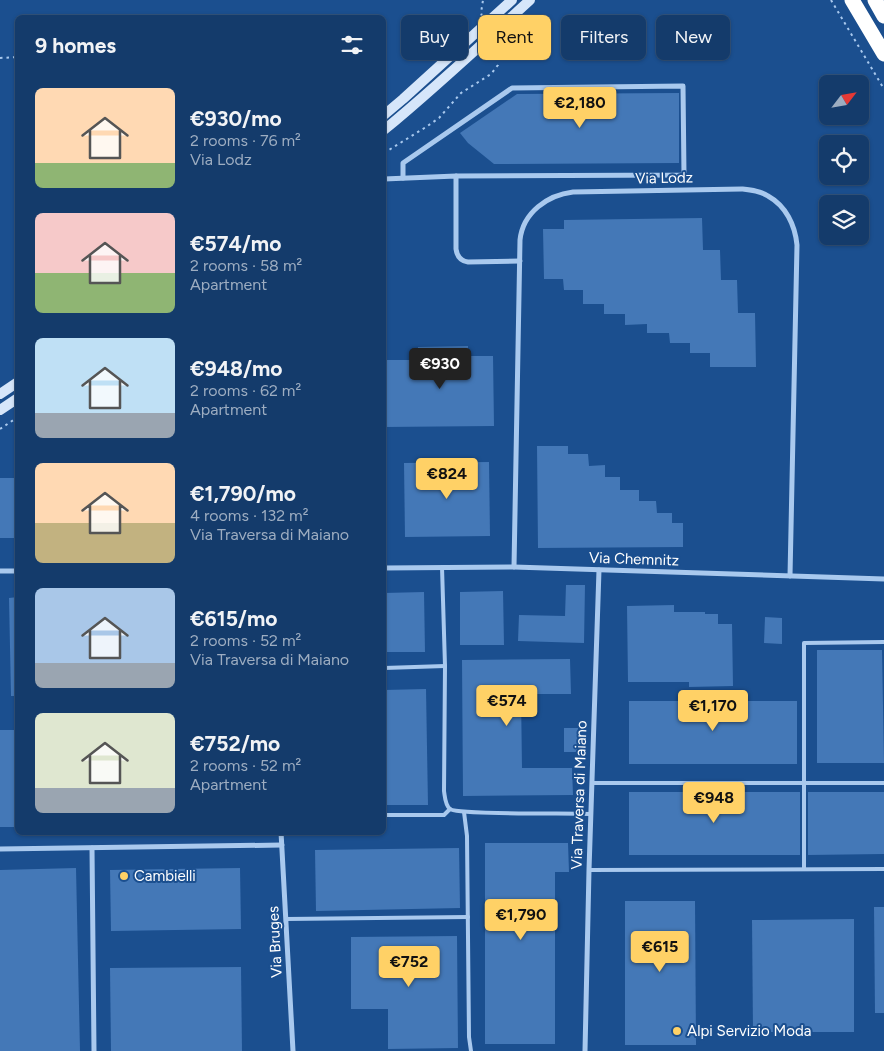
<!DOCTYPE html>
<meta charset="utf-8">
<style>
body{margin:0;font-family:Figtree,sans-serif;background:#1d4271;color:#f1f3f6;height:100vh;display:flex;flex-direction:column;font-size:19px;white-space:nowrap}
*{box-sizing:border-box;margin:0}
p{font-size:16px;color:#9dadc1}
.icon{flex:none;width:28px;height:28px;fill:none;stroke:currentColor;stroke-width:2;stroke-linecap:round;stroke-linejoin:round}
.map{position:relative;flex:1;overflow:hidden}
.panel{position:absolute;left:15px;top:15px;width:371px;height:820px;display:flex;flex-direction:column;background:#143b6b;border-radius:8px;box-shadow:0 1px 4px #0004,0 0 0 1px #33557e}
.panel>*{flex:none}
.guide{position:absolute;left:401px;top:15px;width:408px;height:45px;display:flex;gap:10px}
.needle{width:32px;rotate:59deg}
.controls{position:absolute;left:819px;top:75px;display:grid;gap:10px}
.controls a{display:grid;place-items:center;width:50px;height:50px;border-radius:8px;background:#143b6b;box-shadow:0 1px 4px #0004,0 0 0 1px #33557e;font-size:25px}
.price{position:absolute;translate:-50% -42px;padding:0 11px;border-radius:5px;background:#ffd166;color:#111;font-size:16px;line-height:32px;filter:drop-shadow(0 1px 2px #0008)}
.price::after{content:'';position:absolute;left:50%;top:30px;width:15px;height:11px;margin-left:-8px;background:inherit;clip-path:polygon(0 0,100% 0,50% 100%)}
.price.active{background:#222;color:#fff}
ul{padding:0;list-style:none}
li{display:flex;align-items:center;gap:15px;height:125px;padding:0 20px}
li span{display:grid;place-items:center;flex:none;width:140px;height:100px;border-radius:8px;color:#555}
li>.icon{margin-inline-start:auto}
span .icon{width:60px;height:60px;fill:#fffc;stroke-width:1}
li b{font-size:21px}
h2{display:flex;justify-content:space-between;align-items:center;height:60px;padding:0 20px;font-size:21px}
.tag{padding:0 18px;border-radius:8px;background:#143b6b;box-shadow:0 1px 4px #0004,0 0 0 1px #33557e;font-size:18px;line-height:45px}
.tag.active{background:#ffd166;color:#111}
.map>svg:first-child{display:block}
.building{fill:#4478b7}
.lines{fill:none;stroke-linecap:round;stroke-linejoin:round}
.path{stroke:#a9c9ee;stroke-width:2;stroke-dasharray:2.5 4;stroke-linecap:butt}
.service{stroke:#a9c9ee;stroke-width:4}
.minor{stroke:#a9c9ee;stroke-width:5}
.secondary{stroke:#d6e6fa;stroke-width:10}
.motorway{stroke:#fff;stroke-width:15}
.poi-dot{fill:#ffd166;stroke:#1b4f8f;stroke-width:2}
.labels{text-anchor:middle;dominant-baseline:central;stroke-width:4;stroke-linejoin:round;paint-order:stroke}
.street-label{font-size:15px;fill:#fff;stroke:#1b4f8f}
.poi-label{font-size:15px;fill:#fff;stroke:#1b4f8f;text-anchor:start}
</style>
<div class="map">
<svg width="884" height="1051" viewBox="0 0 884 1051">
<rect width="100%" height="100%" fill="#1b4f8f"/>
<g class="building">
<polygon points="679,93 679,163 494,164 468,143 460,133 517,94"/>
<polygon points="702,218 703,250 720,250 721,280 737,280 738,313 755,313 756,367 710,367 710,353 690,353 690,343 670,343 669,333 647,333 647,324 625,325 625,314 604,314 604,304 583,304 583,290 564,290 563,279 544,279 543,229 564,229 564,220"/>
<polygon points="468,346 468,356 493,356 494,426 384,427 384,360 418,360 418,347"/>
<polygon points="537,446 568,446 568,454 588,454 589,466 605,465 605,477 620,477 620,490 639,490 639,501 656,501 657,513 672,513 672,523 683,523 683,547 538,548"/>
<polygon points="489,462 490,536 405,537 404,463"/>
<rect x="0" y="478" width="18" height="60"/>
<polygon points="566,585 585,585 584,643 518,641 519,615 565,616"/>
<polygon points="503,591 504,645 460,645 460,592"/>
<polygon points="424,592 425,652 384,652 384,593"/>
<polygon points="18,597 18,696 11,696 9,598"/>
<polygon points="674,605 674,612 705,612 705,614 718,614 718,624 732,624 733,686 689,687 689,682 628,682 627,606"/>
<polygon points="765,617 782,618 782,644 764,643"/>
<polygon points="817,650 882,650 884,763 817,763"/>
<polygon points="570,659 571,694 521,694 522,768 572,768 573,795 463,796 462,660"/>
<polygon points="426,689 428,805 384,805 384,690"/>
<rect x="629" y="701" width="168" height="63"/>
<rect x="564" y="728" width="14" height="24"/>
<rect x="0" y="730" width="18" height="97"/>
<rect x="629" y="792" width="171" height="63"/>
<polygon points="808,792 884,792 884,854 808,855"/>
<polygon points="485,843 568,843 569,872 555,872 555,1044 485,1044"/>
<polygon points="459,848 460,908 316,911 315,850"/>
<polygon points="76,868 80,1051 0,1051 0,870"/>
<polygon points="240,868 241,929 111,931 110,870"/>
<polygon points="625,901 695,901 696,1045 625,1045"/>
<polygon points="874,907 884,907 884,1013 875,1013"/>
<polygon points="854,919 854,1032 753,1032 752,920"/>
<polygon points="457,936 458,1048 388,1049 388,1009 351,1009 351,937"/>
<polygon points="241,967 242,1051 111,1051 110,968"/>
</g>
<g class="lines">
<g class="path">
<polyline points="831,0 884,89"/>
<polyline points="482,16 481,13 483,0"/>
<polyline points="0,58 18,57"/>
<polyline points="384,153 426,127 439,118 461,93 491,74 498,65 499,58 501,41"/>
<polyline points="0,429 18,417"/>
</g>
<g class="service">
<path d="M 442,567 L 445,666 L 444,791 C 445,797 445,805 450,809 C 457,815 573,813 590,814"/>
<polyline points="384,668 445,666"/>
<polyline points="592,783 884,783"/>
<polyline points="464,812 467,836 469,1037 471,1051"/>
<polyline points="384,815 444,815 450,809"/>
<polyline points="804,869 804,643 884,642"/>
<polyline points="589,870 884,869"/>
<polyline points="286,919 468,917"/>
</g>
<g class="minor">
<polyline points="403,178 403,163 512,88 683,86 684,175 456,176"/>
<path d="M 384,179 L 456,176 L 456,249 C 457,256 460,261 468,262 L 520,261"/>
<path d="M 514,567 L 520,240 C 523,212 548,195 573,192 L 742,189 C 751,190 761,191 768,196 C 786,206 795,225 797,245 L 790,576"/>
<polyline points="384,568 514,567 884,579"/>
<polyline points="0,571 18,571"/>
<polyline points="281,832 293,1051"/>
<polyline points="92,848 94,1051"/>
<polyline points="0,849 282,845"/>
<polyline points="585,1051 589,870 599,570"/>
</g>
<g class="secondary">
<polyline points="384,115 403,99 512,0"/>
<path d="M 384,130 C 434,89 482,44 530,0"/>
<polyline points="0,394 18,382"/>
<polyline points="0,410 18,398"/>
</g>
<g class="motorway">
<polyline points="852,0 884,54"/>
<polyline points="875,0 884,16"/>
</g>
</g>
<g class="poi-dot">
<circle cx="124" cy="876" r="5"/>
<circle cx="677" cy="1031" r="5"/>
</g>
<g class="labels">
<g class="street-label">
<text transform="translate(664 178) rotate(-1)">Via Lodz</text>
<text transform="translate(634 559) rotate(2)">Via Chemnitz</text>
<text transform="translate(579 795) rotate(-88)">Via Traversa di Maiano</text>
<text transform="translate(275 942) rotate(-93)">Via Bruges</text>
</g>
<g class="poi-label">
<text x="134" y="876">Cambielli</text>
<text x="687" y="1031">Alpi Servizio Moda</text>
</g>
</g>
</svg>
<div class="controls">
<a><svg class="needle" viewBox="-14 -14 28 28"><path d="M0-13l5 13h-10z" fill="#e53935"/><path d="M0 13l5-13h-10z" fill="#9dadc1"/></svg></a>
<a><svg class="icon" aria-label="locate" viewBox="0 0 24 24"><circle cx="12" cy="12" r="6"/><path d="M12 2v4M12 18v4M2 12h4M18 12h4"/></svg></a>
<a><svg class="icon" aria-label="layers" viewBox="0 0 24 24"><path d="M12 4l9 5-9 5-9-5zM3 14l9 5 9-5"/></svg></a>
</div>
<b class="price" style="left:580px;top:129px">€2,180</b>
<b class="price active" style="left:440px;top:390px">€930</b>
<b class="price" style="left:447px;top:500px">€824</b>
<b class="price" style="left:507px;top:727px">€574</b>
<b class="price" style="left:713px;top:732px">€1,170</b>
<b class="price" style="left:714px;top:824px">€948</b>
<b class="price" style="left:521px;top:941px">€1,790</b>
<b class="price" style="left:660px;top:973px">€615</b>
<b class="price" style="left:409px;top:988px">€752</b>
<div class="guide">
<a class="tag">Buy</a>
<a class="tag active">Rent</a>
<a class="tag">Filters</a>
<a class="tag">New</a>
</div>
<section class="panel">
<h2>9 homes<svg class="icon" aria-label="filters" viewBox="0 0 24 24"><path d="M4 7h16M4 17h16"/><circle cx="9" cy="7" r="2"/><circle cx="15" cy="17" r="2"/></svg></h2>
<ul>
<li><span style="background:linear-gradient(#ffd9b3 75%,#8fb573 0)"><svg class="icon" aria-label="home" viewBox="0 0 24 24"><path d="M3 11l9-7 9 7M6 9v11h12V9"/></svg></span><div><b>€930/mo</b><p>2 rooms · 76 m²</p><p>Via Lodz</p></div></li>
<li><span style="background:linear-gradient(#f6c9c9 60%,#8fb573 0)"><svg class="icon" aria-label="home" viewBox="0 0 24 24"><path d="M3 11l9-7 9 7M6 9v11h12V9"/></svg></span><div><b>€574/mo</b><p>2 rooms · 58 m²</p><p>Apartment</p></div></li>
<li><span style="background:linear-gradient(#bfe0f5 75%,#9aa5b1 0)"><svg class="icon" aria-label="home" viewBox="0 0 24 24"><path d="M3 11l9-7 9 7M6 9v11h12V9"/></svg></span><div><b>€948/mo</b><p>2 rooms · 62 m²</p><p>Apartment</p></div></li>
<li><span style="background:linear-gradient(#ffd9b3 60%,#c2b280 0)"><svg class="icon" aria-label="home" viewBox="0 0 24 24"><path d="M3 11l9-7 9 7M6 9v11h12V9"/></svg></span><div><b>€1,790/mo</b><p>4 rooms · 132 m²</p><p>Via Traversa di Maiano</p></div></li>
<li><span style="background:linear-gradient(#a9c7e8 75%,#9aa5b1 0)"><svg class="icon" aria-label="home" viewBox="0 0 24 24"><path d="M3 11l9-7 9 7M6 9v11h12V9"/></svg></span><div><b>€615/mo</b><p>2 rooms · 52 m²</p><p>Via Traversa di Maiano</p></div></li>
<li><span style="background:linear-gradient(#dfe7d0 75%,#9aa5b1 0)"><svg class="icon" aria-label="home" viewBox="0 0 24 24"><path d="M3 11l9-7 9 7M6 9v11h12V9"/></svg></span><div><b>€752/mo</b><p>2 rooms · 52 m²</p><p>Apartment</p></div></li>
</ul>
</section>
</div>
